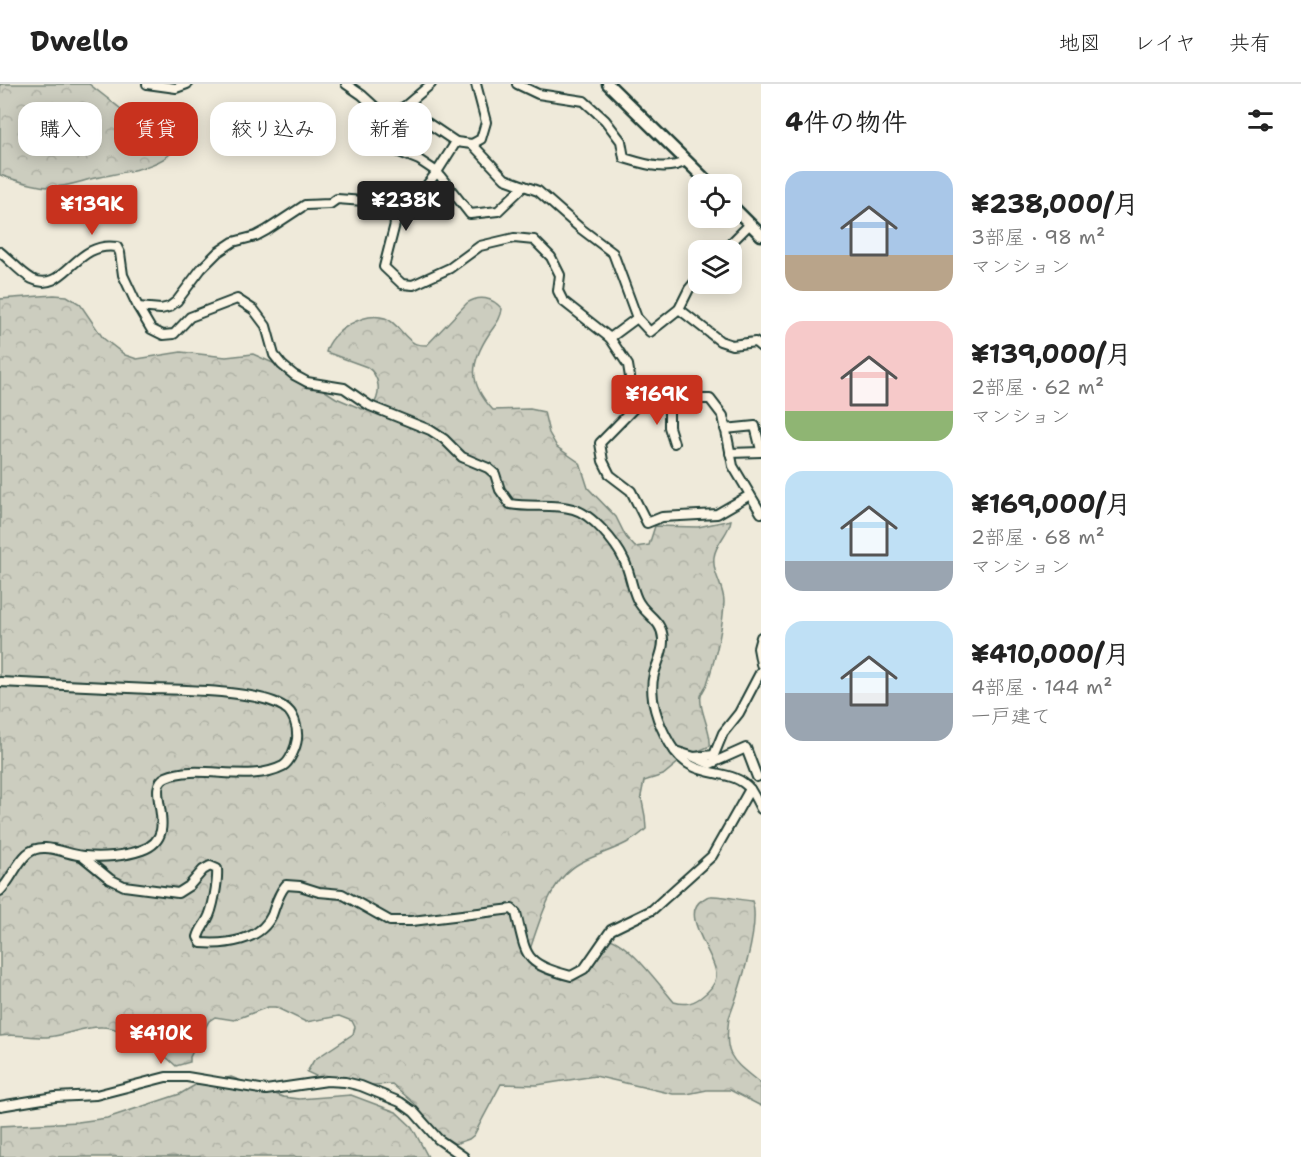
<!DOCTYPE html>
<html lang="ja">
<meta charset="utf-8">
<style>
body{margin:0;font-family:"Shantell Sans","Klee One",sans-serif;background:#f2f2f2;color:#222;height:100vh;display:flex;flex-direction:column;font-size:22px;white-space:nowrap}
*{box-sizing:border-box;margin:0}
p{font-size:20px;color:#767676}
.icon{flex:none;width:33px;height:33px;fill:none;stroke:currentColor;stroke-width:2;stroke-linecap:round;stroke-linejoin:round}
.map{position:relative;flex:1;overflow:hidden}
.details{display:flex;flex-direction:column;background:#fff;width:540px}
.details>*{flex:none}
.top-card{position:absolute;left:18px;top:18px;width:570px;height:54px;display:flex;gap:12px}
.fabs{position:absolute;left:688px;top:90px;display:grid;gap:12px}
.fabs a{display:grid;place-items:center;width:54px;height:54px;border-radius:12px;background:#fff;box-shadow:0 3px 15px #0003;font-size:30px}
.price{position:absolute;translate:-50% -51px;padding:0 14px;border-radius:6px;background:#c8321e;color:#fff;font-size:20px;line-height:39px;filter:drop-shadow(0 2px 3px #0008)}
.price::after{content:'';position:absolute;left:50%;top:36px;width:18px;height:14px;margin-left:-9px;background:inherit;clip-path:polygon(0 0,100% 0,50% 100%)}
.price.selected{background:#222;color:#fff}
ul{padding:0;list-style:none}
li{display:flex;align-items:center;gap:18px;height:150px;padding:0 24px}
li span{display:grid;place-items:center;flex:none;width:168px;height:120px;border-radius:18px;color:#555}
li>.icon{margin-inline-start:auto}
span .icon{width:72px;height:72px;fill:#fffc;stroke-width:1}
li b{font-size:26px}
h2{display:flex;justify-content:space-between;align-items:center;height:72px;padding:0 24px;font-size:26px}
.tag{padding:0 21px;border-radius:18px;background:#fff;box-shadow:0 3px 15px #0003;font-size:21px;line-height:54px}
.tag.selected{background:#c8321e;color:#fff}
header{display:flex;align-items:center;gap:36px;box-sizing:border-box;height:84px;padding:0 30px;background:#fff;border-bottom:2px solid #e0e0e0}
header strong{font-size:28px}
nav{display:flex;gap:33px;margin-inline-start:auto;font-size:21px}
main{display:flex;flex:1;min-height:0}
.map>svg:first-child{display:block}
.forest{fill:url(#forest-crowns);stroke:#76857a;stroke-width:1.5}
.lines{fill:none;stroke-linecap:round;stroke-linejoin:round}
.street-casing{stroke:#1f3d34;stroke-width:12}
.secondary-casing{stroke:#1f3d34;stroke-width:15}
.street{stroke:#fcf5e5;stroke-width:8}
.secondary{stroke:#fcf5e5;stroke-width:10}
</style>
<header>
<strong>Dwello</strong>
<nav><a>地図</a><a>レイヤ</a><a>共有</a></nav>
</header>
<main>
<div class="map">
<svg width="761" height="1073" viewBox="0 0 761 1073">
<defs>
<pattern id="forest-crowns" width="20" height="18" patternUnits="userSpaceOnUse" patternTransform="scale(1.5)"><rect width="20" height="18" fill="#cccdbf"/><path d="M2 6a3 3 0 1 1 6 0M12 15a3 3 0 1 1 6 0" fill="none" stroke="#afb1a5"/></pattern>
</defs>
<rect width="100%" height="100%" fill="#efeada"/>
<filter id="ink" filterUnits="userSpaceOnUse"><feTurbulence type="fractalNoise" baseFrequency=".0167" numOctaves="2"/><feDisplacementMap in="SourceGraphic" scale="12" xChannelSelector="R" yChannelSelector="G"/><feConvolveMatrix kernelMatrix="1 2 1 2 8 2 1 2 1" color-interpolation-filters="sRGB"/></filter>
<g filter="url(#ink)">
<g class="forest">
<path d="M 0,0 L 89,0 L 125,28 L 182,30 C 193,82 132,86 95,94 C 81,97 64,104 49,103 C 32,102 16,96 0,91 Z"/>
<path d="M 54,211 L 67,212 L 80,220 L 103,254 L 125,271 L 137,275 L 181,268 L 226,273 L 253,270 L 302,292 L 336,314 L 362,325 L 372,323 C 381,311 381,292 367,283 L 326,268 C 331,247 364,227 385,234 C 397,238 403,253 414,259 C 417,261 423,261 427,261 L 467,219 C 479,211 492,213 502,225 C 501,235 495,241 489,250 C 470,279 468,299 493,326 L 530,325 L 544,328 L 549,349 L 557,363 L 580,379 L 588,404 L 616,433 L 626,453 L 635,463 L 649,461 L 655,442 L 698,443 L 731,436 C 729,450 716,458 714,473 C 712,490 724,502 724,518 C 723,544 715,575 707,600 C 705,604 702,608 701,612 C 698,625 712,646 710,662 L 685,673 L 663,691 L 644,697 L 641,712 L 645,732 L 646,745 C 629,762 605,767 584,777 C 549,793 540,838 528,871 L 568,894 L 580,888 L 604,854 C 625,853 660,902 674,918 C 684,921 691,920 700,914 C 707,909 715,902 716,893 C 718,873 678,831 702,816 C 705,814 707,812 710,812 C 723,811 739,816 752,817 C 761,842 739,907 729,934 C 723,973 732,976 761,1000 L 761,1022 L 730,1006 L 707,1006 L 687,1010 L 673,1010 L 595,992 L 537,1001 L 501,1000 L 474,1051 L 469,1055 L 455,1060 L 437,1049 L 414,1019 L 392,1000 L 339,1003 L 307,988 L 314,976 L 353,950 L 355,943 L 352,937 L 339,932 L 306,938 L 275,923 L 268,923 L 234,936 L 215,933 L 209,937 L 190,973 L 190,978 L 176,982 C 161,967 124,943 102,943 C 84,942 65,952 47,953 C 31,954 16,949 0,952 L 0,215 Z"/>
<polygon points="231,993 283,1013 299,1015 351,1011 396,1028 412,1043 428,1073 0,1073 0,1042 78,1038 107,1034 180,1010 197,1000"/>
</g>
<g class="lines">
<g class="street-casing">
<g id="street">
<polyline points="147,0 176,4 187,0"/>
<polyline points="346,0 362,11 385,32 404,23 456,58 472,60 505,95 538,107 580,144 613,169 637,234 650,248 679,225 689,205 699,193"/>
<path d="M 517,0 L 538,10 L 584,17 L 605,36 L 621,57 L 624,74 C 644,80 666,88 686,77"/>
<polyline points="404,23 431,0"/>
<polyline points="380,54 399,68 419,76 437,88 470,130 498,127 524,102"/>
<polyline points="472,60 481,55 486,38 476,0"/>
<polyline points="420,110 437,88 456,58"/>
<polyline points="724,166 750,140"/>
<path d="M 0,168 C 10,176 21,189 32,195 C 64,211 75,156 117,163 L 120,169 L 123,191 L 138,223 L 151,245 L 163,251 L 174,250 L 190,233 L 237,215 L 254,226 L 266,242 L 274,271 L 282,281 L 294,291 L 307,298 L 344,304 L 370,322 L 430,346 L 444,355 L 462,373 L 488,384 L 495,390 L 500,406 L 510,420 C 531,424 553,419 573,425 C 592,430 616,459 624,476 C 630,488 631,502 637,515 C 644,531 662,535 663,555 C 664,567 657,579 654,590 C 648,613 658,640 670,660 C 693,700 729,680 750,705 C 754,711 758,719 761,725"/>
<polyline points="138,223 161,225 169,223 177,217 201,185 218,168 233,158 256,152 267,146 305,121 330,120 337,115 377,118 392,127 395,140 384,183 402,200 413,201 450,184 480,162 514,154 534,156 551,173 560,191 558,207 563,217 610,254 637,234"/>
<polyline points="679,225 720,257 732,261 755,258 761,263"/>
<polyline points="610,254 628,281 631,299 644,314 669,320 693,315 710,315 723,332 733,382 761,429"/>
<polyline points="644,314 600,359 603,377 610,391 631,407 647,439 662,433 717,430 750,411"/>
<polyline points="669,320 669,343 674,359"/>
<polyline points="725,345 755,342 761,366"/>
<polyline points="730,369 761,368"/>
<polyline points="761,553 758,564 761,580"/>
<path d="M 0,598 C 50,600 100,603 150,605 C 183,606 258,606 284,623 C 294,629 298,643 297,655 C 296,663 290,678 283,682 C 249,700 198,679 166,693 C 142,704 184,751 142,766 C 125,772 102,774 84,772 C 66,771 43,756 27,770 C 16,780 11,796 0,807"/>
<polyline points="675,667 694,673 714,671 723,649 739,629 761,587"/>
<polyline points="696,674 710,680 746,664 757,693"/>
<path d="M 83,773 L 110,795 L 124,802 L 178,809 L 189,802 L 203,786 L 210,782 L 217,785 C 218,797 213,826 207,836 C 203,843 200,846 198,853 L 201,859 C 226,861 260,857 272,831 C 276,820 278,810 286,801 L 300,802 L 319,808 L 342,810 L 390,837 L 412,837 L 512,825 L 516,829 C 527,874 523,879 571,892 L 584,885 L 611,846 L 652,826 L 712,772 L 750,705"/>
<polyline points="0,1022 55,1013 96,1011 166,993 187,993 266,1006 327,997 345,998 361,1002 400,1018 414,1028 438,1055 464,1073"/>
</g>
</g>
<g class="secondary-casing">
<g id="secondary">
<polyline points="608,0 710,100"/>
<polyline points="732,122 761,151"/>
</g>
</g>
<use href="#street" class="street"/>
<use href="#secondary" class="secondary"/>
</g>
</g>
</svg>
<div class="fabs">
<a><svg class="icon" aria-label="locate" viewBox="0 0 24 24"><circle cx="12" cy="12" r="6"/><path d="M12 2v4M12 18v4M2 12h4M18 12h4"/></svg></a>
<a><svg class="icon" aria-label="layers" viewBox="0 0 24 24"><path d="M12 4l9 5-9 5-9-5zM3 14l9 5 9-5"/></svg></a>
</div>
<b class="price selected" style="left:406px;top:148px">¥238K</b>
<b class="price" style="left:92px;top:152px">¥139K</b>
<b class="price" style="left:657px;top:342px">¥169K</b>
<b class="price" style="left:161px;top:981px">¥410K</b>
<div class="top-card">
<a class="tag">購入</a>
<a class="tag selected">賃貸</a>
<a class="tag">絞り込み</a>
<a class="tag">新着</a>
</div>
</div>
<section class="details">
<h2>4件の物件<svg class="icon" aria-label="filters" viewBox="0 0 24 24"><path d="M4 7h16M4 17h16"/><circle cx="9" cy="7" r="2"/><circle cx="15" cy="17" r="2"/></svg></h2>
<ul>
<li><span style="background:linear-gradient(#a9c7e8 70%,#b9a48a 0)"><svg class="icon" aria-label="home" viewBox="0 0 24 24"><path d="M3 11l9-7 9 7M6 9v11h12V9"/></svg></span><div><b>¥238,000/月</b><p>3部屋 · 98 m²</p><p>マンション</p></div></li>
<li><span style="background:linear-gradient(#f6c9c9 75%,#8fb573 0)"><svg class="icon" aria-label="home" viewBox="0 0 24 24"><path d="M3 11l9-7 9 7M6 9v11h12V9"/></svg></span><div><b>¥139,000/月</b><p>2部屋 · 62 m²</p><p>マンション</p></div></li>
<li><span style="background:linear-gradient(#bfe0f5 75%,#9aa5b1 0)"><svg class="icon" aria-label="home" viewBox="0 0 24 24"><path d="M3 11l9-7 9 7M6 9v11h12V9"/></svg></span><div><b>¥169,000/月</b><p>2部屋 · 68 m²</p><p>マンション</p></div></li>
<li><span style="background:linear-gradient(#bfe0f5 60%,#9aa5b1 0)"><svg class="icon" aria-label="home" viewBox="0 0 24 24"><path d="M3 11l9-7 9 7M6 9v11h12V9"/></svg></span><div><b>¥410,000/月</b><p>4部屋 · 144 m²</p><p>一戸建て</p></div></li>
</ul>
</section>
</main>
